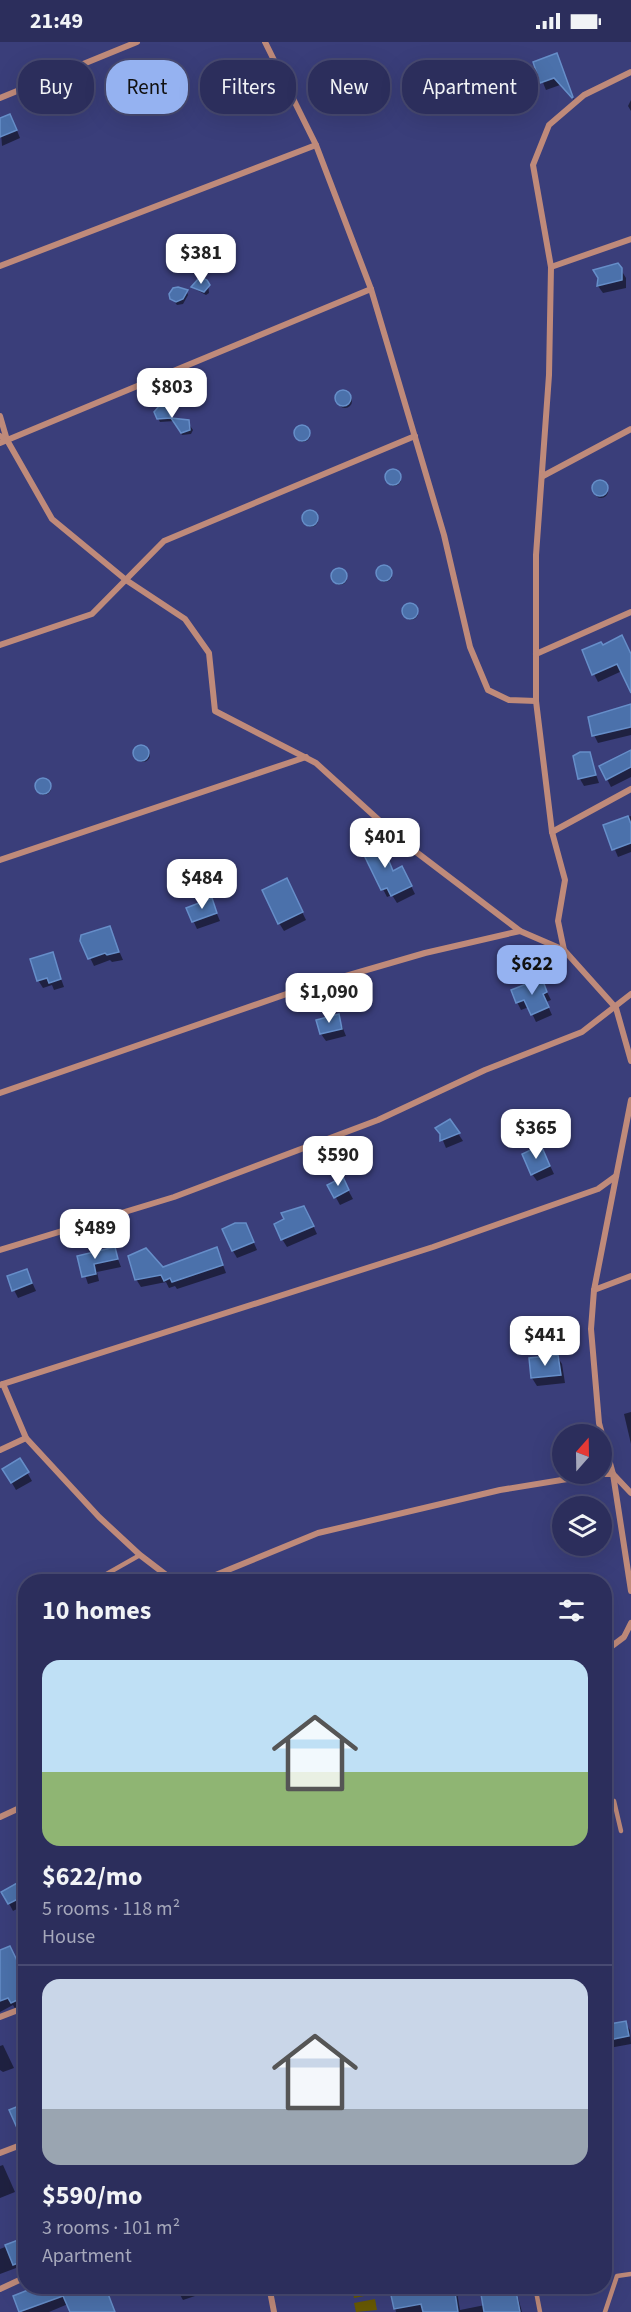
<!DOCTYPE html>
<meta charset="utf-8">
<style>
body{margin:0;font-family:"Source Sans 3",sans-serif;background:#343662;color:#f1f3f6;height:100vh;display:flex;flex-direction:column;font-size:22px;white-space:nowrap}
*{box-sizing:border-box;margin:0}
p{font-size:20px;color:#a6a8bb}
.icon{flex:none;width:33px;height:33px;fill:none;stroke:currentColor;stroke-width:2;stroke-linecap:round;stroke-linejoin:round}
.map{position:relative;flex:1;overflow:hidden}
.sheet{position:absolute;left:18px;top:1532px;width:594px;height:720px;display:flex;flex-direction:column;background:#2c2e5c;border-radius:24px;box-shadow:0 6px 24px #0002,0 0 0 2px #484a72}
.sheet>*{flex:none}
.hud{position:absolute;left:18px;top:18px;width:596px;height:54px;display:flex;gap:12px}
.needle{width:39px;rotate:20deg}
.controls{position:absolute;left:552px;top:1382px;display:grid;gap:12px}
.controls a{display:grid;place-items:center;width:60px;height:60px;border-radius:50%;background:#2c2e5c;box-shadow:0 6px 24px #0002,0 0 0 2px #484a72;font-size:30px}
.price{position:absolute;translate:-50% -51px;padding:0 14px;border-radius:12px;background:#fff;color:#222;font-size:20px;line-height:39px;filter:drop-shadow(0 2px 3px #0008)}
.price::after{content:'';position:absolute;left:50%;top:36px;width:18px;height:14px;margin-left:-9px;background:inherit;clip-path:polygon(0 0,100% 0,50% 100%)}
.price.selected{background:#95b2f1;color:#111}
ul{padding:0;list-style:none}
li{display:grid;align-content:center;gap:12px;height:318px;padding:0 24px}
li+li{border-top:2px solid #484a72}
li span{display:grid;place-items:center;height:186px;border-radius:18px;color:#555}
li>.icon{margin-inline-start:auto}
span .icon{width:108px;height:108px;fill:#fffc;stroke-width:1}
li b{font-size:26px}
h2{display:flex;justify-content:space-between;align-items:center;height:72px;padding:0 24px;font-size:26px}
.pill{padding:0 21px;border-radius:24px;background:#2c2e5c;box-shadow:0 6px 24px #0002,0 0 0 2px #484a72;font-size:21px;line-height:54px}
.pill.selected{background:#95b2f1;color:#111}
.status{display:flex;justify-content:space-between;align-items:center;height:42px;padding:0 30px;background:#2c2e5c;direction:ltr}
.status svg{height:16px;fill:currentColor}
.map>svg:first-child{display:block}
.green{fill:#685a03}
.shadow{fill:#0007}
.building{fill:#4b71ab;stroke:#668ec9;stroke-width:1.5}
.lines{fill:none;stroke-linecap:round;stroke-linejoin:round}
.service{stroke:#bf8a7a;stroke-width:4.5}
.minor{stroke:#bf8a7a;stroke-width:6}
</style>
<div class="status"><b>21:49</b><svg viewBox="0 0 49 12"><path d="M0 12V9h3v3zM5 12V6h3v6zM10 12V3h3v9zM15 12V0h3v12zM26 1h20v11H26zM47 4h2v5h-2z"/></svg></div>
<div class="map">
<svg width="631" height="2270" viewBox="0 0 631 2270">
<rect width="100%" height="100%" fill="#3a3e7a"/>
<g class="green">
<polygon points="373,2244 375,2252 354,2256 352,2245"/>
<polygon points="375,2257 377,2268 356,2270 354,2261"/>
</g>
<g class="shadow">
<polygon points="535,21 560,21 574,58 560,43 546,48"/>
<polygon points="631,58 631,69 628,64"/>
<polygon points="0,78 14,81 20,96 2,104"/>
<polygon points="618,223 626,236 626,246 603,251 598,244 599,236"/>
<polygon points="208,241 209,251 206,253 193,246"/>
<polygon points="187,250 188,253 183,262 177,263 173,258"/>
<circle cx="199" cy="348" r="7"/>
<circle cx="345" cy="359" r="7"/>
<polygon points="165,365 170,377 186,378 193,388 191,392 182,393 174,379 160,380 155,370 157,367"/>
<circle cx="303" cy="393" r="7"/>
<circle cx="394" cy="437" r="7"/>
<circle cx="601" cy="449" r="7"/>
<circle cx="311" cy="478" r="7"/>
<circle cx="385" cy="533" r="7"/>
<circle cx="340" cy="536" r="7"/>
<circle cx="411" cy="571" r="7"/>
<polygon points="602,605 631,612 631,637 622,629 598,640 594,632"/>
<polygon points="631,664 631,693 598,701 594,693"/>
<circle cx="143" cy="713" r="7"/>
<polygon points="589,712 599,741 584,744 580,737"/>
<polygon points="631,721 631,735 611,745 601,725"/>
<circle cx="44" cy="746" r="7"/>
<polygon points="631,774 631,810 618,815 605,784"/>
<polygon points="362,806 393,830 406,834 415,852 397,861 392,853 387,855"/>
<polygon points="290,846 306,878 284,889 279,881"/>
<polygon points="211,858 220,879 197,887 188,867"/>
<polygon points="109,886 123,918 112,920 110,918 94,924 82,899"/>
<polygon points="52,912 64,945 54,948 52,943 43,946 38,938"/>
<polygon points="542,940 551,958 546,960 552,973 536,980 529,965 521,968 517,960"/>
<polygon points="338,974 346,994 326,999 321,992"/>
<polygon points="450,1079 463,1099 446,1106 441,1094"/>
<polygon points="545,1113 554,1132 537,1139 532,1132"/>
<polygon points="342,1137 353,1157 340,1163 329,1143"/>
<polygon points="308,1173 317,1192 287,1205 282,1197"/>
<polygon points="249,1190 257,1208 237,1216 233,1209"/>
<polygon points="114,1207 121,1225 97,1230 99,1239 88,1242 79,1215"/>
<polygon points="217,1207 226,1231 177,1247 175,1244 169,1246 166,1240 141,1245 136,1237"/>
<polygon points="27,1229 36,1249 18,1256 14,1248"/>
<polygon points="557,1314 562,1322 565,1341 537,1344 532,1336 530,1318"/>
<polygon points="631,1370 631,1402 624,1372"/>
<polygon points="20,1418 32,1439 16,1448 4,1427"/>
<polygon points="26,1838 26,1862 13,1869 3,1850"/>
<polygon points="0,1910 26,1938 26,1963 16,1968 13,1963 0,1970"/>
<polygon points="625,1981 630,1988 631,2002 609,2006 604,1998"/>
<polygon points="3,2003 14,2026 3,2030 0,2028 0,2004"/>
<polygon points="3,2123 15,2150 0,2156 0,2124"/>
<polygon points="26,2197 26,2228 19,2231 16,2226 0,2232 0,2207"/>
<polygon points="42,2244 99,2244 105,2247 115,2270 71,2270 68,2262 49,2270 21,2270 15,2255"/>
<polygon points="165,2244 191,2244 195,2254 183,2258 179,2251 170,2254"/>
<polygon points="391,2244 456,2244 460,2268 485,2263 499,2244 515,2244 522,2270 396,2270"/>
</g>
<g class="building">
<polygon points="557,11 573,55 572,56 554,36 540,41 533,20"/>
<polygon points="10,72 17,88 0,95 0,76"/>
<polygon points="618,221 622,226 622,238 597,244 598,236 593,228"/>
<polygon points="200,235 207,238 210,243 204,250 191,245"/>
<polygon points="178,245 188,248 183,257 176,260 170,257 169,252 173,246"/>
<circle cx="198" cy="346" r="8"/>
<circle cx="343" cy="356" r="8"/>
<polygon points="160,363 167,365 171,376 189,378 190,388 181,391 171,376 157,377 154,370"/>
<circle cx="302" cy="391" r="8"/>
<circle cx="393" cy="435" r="8"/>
<circle cx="600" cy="446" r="8"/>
<circle cx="310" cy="476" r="8"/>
<circle cx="384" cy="531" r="8"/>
<circle cx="339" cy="534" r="8"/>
<circle cx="410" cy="569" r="8"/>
<polygon points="622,593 631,612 631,651 617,622 592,633 582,608 601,600 603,603"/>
<polygon points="631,662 631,685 592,694 588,675"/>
<circle cx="141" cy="711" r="8"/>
<polygon points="631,708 631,725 606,738 599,724"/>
<polygon points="580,710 590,710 596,733 578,737 573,714"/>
<circle cx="43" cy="744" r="8"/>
<polygon points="628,774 631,782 631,801 612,808 603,783"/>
<polygon points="380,797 393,829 402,824 412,844 391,854 387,846 381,848 360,805"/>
<polygon points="287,836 303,870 278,882 262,848"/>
<polygon points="212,856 217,871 192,880 186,866"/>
<polygon points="110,884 119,910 107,913 105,911 88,917 80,899 81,893"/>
<polygon points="53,910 61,937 49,941 47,936 37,939 30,917"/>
<polygon points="539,937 543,939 547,950 543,952 549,965 531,973 524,958 516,961 511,948"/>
<polygon points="339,972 342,987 320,992 316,978"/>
<polygon points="450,1077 460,1091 440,1099 440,1092 435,1086"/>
<polygon points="541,1103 550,1124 531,1133 522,1112"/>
<polygon points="343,1135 349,1148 334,1156 327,1143"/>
<polygon points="304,1164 314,1184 281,1198 274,1182 284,1177 281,1171"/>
<polygon points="235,1181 246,1181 254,1200 232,1209 222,1187"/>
<polygon points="115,1205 118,1217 94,1222 96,1232 82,1235 77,1214"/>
<polygon points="217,1205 223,1223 172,1240 170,1236 164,1239 161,1233 135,1238 128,1214 146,1206 163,1225"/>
<polygon points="27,1227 32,1241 12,1249 7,1234"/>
<polygon points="558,1313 561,1333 531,1336 529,1316"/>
<polygon points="20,1416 29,1430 11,1441 2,1427"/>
<polygon points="26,1836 26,1853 8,1862 1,1850"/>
<polygon points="10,1904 26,1937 26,1954 11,1961 8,1956 0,1959 0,1908"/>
<polygon points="626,1979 629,1994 604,1999 604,1983"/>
<polygon points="26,2061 26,2096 22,2097 9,2068"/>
<polygon points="26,2195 26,2218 13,2223 5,2203"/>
<polygon points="38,2244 105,2244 115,2270 70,2270 63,2254 19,2270 13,2254"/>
<polygon points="389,2244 454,2244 458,2270 423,2270 421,2262 394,2267"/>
<polygon points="491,2244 515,2244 520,2270 484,2270 480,2246"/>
</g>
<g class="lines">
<g class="service">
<polyline points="103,1534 140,1513"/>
<polyline points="604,1754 614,1759 621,1789"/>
<polyline points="535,2244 540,2270"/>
<polyline points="270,2246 289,2244"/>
<polyline points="605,2270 617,2234 631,2232"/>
</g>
<g class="minor">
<polyline points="265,0 316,103 371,247 444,493 470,605 488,648 509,658 536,659"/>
<polyline points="631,30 584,53 549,83 533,123 551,225 549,333 536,513 536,659 552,790 565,838 558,879 564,908 616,966 631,1019"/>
<polyline points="0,56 137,0"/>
<polyline points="0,224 316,103"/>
<polyline points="551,225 631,197"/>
<polyline points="0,374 7,398"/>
<polyline points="0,394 7,398 52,477 126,538 185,577 209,611 215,669 316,721 403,800 520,889 564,908"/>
<polyline points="0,401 371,247"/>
<polyline points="543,434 631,387"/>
<polyline points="0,603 92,572 164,499 415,394"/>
<polyline points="536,612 631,570"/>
<polyline points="552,790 631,747"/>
<polyline points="0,818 306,715"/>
<polyline points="0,1051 301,947 425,911 520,889"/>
<polyline points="631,1058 594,1248 591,1287 599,1381 613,1432 631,1549"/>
<polyline points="0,1208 174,1155 378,1078 485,1028 582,990 631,952"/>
<polyline points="594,1248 631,1234"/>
<polyline points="3,1342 26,1396 99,1475 140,1513 174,1539"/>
<polyline points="0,1343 433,1205 598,1147 616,1134"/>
<polyline points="0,1408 26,1396"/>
<polyline points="201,1539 318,1491 500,1448 598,1432 613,1432 631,1451"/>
<polyline points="604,1610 624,1595 631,1581"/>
<polyline points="0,1775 26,1763"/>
<polyline points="0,1975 26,1965"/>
<polyline points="0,2111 26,2101"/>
<polyline points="269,2244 274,2270"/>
<polyline points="0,2247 26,2235"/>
</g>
</g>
</svg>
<div class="controls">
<a><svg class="needle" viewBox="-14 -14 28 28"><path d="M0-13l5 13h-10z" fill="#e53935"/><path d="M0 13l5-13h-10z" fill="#a6a8bb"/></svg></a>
<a><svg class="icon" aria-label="layers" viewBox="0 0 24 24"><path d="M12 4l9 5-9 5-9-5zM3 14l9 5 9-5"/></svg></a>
</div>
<b class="price" style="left:201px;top:243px">$381</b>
<b class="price" style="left:172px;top:377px">$803</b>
<b class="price" style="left:385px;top:827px">$401</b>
<b class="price" style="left:202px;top:868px">$484</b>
<b class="price selected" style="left:532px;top:954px">$622</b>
<b class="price" style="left:329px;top:982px">$1,090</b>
<b class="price" style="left:536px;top:1118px">$365</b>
<b class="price" style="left:338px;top:1145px">$590</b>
<b class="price" style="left:95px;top:1218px">$489</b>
<b class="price" style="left:545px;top:1325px">$441</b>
<div class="hud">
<a class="pill">Buy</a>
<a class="pill selected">Rent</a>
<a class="pill">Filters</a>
<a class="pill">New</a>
<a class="pill">Apartment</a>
</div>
<section class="sheet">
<h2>10 homes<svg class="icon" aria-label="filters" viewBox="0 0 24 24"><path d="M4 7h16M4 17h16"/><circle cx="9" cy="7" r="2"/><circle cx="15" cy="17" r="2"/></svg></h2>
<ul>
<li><span style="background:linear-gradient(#bfe0f5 60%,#8fb573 0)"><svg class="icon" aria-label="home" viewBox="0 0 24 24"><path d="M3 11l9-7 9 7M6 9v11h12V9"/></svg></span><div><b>$622/mo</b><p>5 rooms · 118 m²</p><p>House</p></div></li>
<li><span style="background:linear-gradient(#c9d6e8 70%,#9aa5b1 0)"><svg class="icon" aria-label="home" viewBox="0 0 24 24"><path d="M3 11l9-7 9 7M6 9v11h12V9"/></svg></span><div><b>$590/mo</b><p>3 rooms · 101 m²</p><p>Apartment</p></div></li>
</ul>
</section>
</div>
